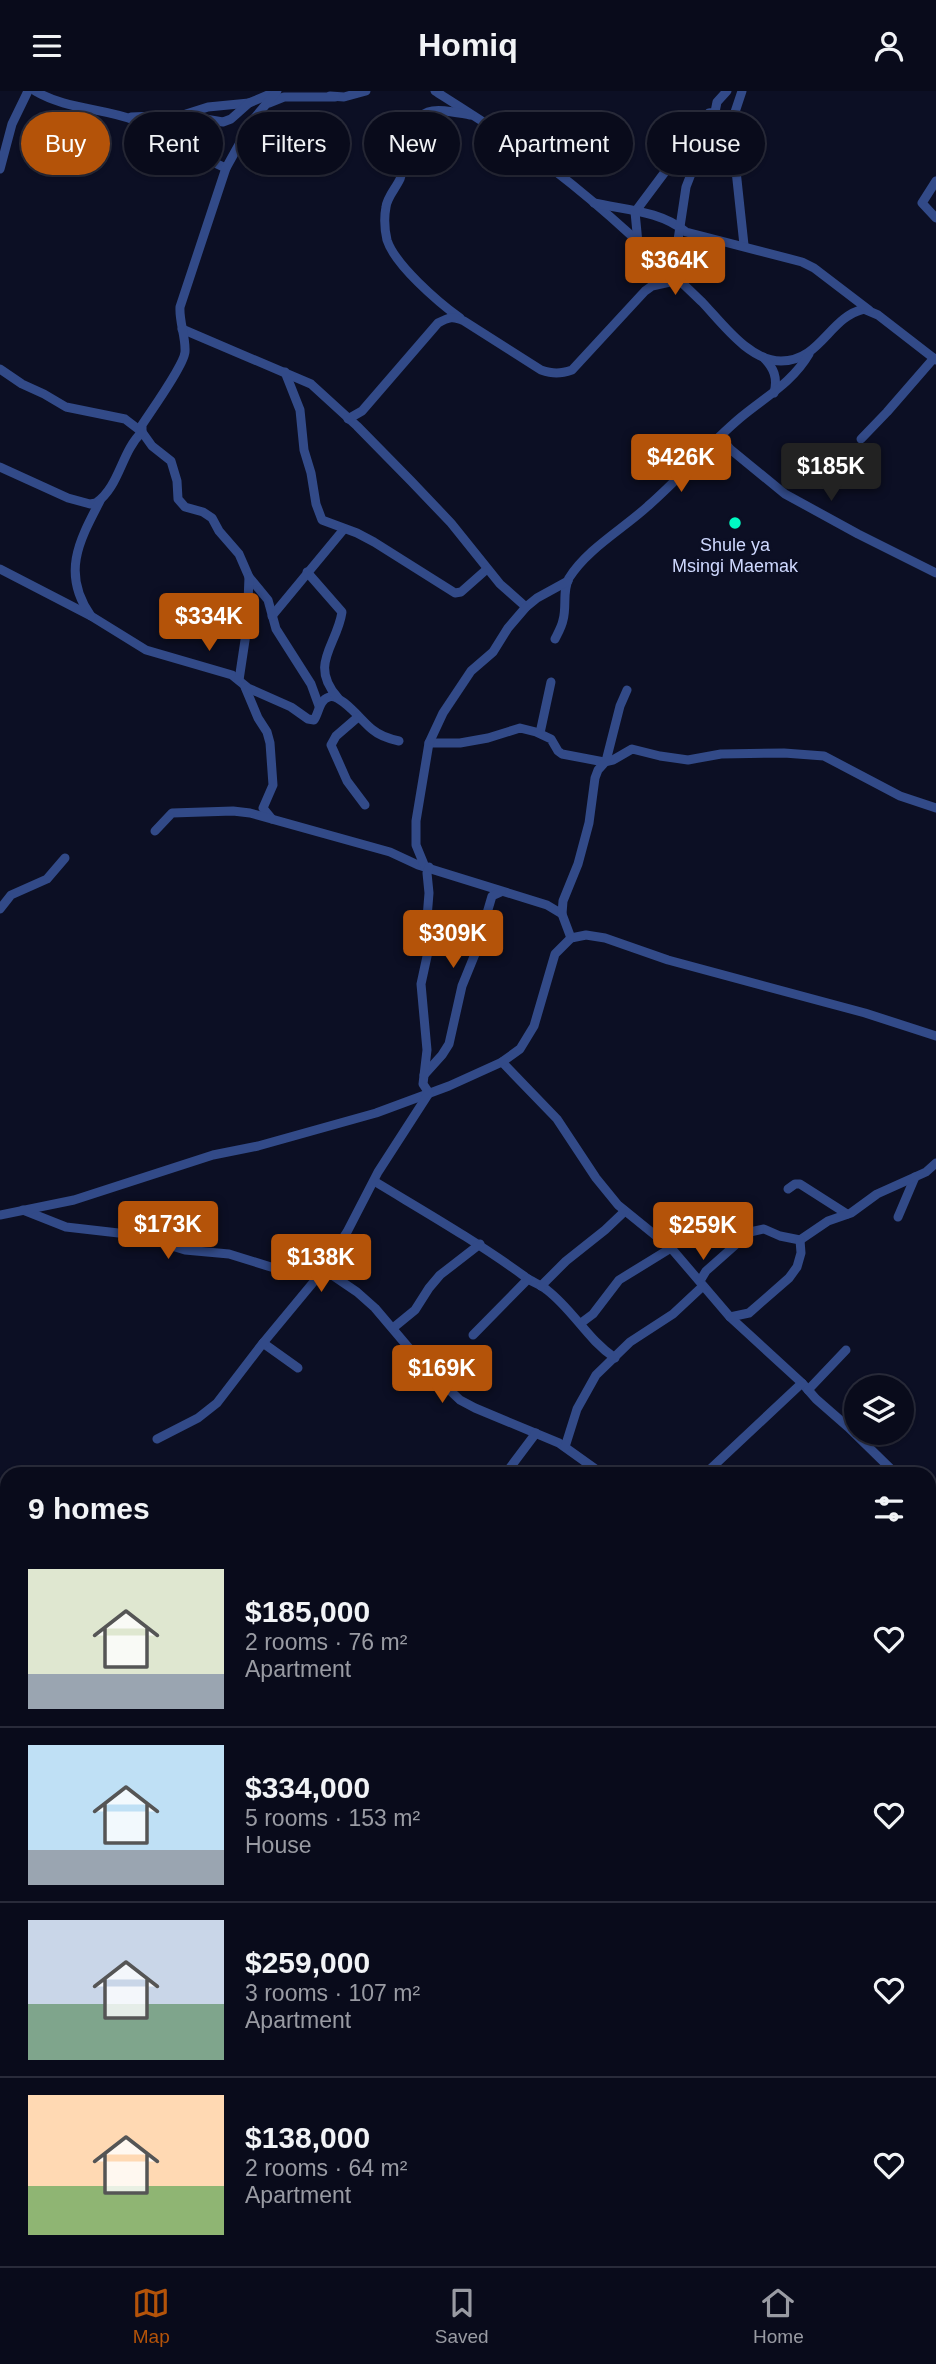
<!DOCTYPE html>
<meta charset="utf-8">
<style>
body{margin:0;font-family:Helvetica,sans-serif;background:#121424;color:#f1f3f6;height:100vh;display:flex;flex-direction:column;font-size:26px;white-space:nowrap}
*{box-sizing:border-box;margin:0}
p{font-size:23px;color:#999ba3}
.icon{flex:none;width:38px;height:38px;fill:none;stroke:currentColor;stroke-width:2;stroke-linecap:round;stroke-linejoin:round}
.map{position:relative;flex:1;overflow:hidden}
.drawer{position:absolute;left:0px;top:1376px;width:936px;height:800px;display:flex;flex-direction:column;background:#090b1b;border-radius:21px 21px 0 0;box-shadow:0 2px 5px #0004,0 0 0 2px #292b3a}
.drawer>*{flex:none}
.hud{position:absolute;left:21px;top:21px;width:894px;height:63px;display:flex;gap:14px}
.tools{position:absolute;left:844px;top:1284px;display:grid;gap:14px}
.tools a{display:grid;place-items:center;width:70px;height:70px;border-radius:50%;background:#090b1b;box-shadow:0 2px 5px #0004,0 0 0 2px #292b3a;font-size:35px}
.price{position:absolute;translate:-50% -60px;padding:0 16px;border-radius:7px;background:#b45309;color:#fff;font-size:23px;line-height:46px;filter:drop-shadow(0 2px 4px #0008)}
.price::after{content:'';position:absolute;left:50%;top:42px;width:21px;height:16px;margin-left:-10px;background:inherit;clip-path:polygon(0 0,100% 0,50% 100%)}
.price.selected{background:#222;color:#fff}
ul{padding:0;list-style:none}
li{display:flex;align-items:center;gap:21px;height:175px;padding:0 28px}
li+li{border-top:2px solid #292b3a}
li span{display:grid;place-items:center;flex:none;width:196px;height:140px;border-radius:0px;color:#555}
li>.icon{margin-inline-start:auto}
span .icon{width:84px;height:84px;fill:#fffc;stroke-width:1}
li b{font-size:30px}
h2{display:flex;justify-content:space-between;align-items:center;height:84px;padding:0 28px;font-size:30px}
.chip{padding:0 24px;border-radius:32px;background:#090b1b;box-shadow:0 2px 5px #0004,0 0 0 2px #292b3a;font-size:24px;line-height:63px}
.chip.selected{background:#b45309;color:#fff}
header{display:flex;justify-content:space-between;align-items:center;height:91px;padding:0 28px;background:#090b1b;font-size:32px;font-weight:600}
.dock{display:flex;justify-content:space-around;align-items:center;height:98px;border-top:2px solid #292b3a;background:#090b1b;font-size:19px;color:#999ba3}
.dock a{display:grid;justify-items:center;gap:4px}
.dock .selected{color:#b45309}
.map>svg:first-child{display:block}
.green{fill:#0e2f23}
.water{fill:#043045}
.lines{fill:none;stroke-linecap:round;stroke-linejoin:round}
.street{stroke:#324a88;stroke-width:9}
.poi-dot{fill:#00fac3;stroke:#0c0f24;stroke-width:2.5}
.labels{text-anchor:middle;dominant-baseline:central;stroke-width:5;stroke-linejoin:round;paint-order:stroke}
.poi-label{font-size:18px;fill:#cfd9ff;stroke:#0c0f24}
</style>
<header><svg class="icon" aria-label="menu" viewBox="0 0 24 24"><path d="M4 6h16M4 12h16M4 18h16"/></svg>Homiq<svg class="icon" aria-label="person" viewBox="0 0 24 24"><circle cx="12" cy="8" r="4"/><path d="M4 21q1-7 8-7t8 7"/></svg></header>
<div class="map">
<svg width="936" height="2175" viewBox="0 0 936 2175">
<rect width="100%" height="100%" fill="#0c0f24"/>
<polygon class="green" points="7,1980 7,2091 0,2093 0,1982"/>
<polygon class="water" points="936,2126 936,2175 884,2175 889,2168 929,2168 929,2127"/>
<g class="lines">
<g class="street">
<path d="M 35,0 C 65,18 102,17 134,29 C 167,42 194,64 226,77"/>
<path d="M 435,0 C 476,26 516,51 555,80 C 607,120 655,166 702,211 C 722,232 749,270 781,270 C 821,270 829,226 864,218 L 878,224 L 936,269"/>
<polyline points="742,0 731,33 744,154"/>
<polyline points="330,5 344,6 366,0"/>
<polyline points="269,12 284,6 335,6"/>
<polyline points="186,23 208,16 249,12"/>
<polyline points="131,26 181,24 223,31 231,28 249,12 275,1"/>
<polyline points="0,78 12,33 28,0"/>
<polyline points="936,90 922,112 936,127"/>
<path d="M 594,112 C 626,119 661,120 686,141 L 802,171 L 814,177 L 869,219"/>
<polyline points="638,152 635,121 709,22 715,21 717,11 727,0"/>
<polyline points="673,182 686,96 715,21"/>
<path d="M 460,227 C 438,211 395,174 387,149 C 385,140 384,126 386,116 C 387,106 396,97 400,88 C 407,68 403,30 428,21 C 439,17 458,22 470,24"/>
<polyline points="182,238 311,293 357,335 411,390 451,432 500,493 526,516"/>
<path d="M 763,266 C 774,277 778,287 774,302"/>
<polyline points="0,278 22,293 44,303 66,316 125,328 142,341 152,355 171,370 177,390 178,408 185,416 203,421 212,427 219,440 239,463 249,486 268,509 276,538 311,593 319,615"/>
<polyline points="285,281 300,319 304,359 311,382 316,413 322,429 357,442 374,451 455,502 461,501 487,478"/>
<path d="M 348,328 L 362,320 L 438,232 C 449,226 453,225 464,230 L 541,279 C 553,283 560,283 572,279 L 645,200 L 652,195 L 679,189"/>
<polyline points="720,346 730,358 785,403 858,443 936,482"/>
<polyline points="861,348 887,321 934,267"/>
<path d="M 0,376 L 68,407 L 90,413 L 96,412 C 120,395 121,361 142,341 L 142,334 C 151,320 184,274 185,261 C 186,246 179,231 180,216 L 226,77 L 252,30 L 277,0"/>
<path d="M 0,478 L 91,525 L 146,559 L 232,584 L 248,597 L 291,616 L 308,628 L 314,629 C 319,622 319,609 329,606 C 341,602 363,632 373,639 C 380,645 390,648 399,650"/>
<path d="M 307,481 L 342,521 C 337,555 308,573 338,607"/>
<path d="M 91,525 C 61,483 79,450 100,410"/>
<polyline points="272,525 344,438"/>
<path d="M 555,548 C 558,542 562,535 563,529 C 567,515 562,500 569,487 C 587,458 623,438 648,415 C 680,387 707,355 740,327 C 765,306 792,292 809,263"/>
<polyline points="239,589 247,536 249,486"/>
<polyline points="245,596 258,627 267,641 270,652 273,694 263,717 272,728"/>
<polyline points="358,626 336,645 331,654 347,690 365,714"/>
<polyline points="540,642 551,591"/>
<polyline points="429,652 460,652 488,647 520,637 536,641 551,648 558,660 562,663 604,671 613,669 632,658 660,665 688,669 721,663 784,662 824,665 900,705 936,717"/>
<polyline points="155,740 172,722 233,720 250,722 390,761 418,774 547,814 562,823 571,847"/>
<polyline points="425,776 416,754 416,730 429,652 443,622 471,580 493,561 508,537 526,516 537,507 568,490"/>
<polyline points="0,818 11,804 47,788 65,767"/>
<polyline points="562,823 563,810 578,773 589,732 595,687 598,679 606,670 620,615 627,599"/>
<polyline points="502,971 557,1028 596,1087 618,1114 671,1157 730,1226 802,1292 816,1308 848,1336 895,1382"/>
<polyline points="424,984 442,964 449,953 462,895 475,863 492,805 501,801"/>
<path d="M 374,1090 C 425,1121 476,1150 524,1185 C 531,1191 540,1193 547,1199 C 574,1220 587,1248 615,1267"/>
<polyline points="788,1098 795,1093 800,1093 847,1123"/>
<polyline points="23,1119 66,1136 136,1144 185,1159 229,1163 287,1181 304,1183 332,1184 357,1201 375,1217 425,1276 460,1309 475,1317 559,1352 601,1382"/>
<polyline points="0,1124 74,1109 213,1064 258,1055 376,1022 449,995 502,971 520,958 534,935 555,863 571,847 586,844 605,847 668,869 865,922 936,945"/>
<polyline points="898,1126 915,1086"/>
<polyline points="800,1149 828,1130 851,1122 877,1103 926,1081 936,1072"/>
<polyline points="700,1190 706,1180 750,1141 764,1138 780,1145 800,1149"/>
<polyline points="541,1195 566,1170 605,1139 625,1120"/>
<polyline points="730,1226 749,1222 789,1187 797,1176 801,1162 800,1149"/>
<polyline points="581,1232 593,1223 619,1189 671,1157"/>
<polyline points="393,1237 415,1219 429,1197 440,1184 480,1153"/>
<polyline points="473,1244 528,1188"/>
<polyline points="263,1252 298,1277"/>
<polyline points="808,1299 846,1259"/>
<polyline points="157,1348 198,1327 217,1312 263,1252 321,1182 347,1141 378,1081 429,1002 423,993 427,959 421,893 431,847 427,827 429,802 427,782 429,776"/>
<polyline points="565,1356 577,1318 596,1284 630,1251 673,1223 703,1195"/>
<polyline points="506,1382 536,1342"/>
<polyline points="706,1382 802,1292"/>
<polyline points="929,1409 936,1411"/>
<polyline points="929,1536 936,1531"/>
<polyline points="0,1641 7,1645"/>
<polyline points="929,1740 936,1738"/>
<polyline points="0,1766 7,1768"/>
<polyline points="0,2131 7,2127"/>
<polyline points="208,2168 209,2175"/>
<polyline points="627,2168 634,2175"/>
<polyline points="0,2171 7,2166"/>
<polyline points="444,2175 456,2168"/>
<polyline points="667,2175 675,2168"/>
</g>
</g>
<circle class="poi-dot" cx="735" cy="432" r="7"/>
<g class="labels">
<g class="poi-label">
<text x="735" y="454">Shule ya<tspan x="735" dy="21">Msingi Maemak</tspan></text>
</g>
</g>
</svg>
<div class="tools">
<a><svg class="icon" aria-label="layers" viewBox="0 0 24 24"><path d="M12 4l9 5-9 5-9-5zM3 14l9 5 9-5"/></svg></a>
</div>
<b class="price" style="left:675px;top:206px">$364K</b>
<b class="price" style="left:681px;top:403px">$426K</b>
<b class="price selected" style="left:831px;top:412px">$185K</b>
<b class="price" style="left:209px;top:562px">$334K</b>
<b class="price" style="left:453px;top:879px">$309K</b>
<b class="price" style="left:168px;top:1170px">$173K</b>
<b class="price" style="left:703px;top:1171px">$259K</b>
<b class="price" style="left:321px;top:1203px">$138K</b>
<b class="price" style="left:442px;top:1314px">$169K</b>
<div class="hud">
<a class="chip selected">Buy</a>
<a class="chip">Rent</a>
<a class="chip">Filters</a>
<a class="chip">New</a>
<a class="chip">Apartment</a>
<a class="chip">House</a>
</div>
<section class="drawer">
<h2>9 homes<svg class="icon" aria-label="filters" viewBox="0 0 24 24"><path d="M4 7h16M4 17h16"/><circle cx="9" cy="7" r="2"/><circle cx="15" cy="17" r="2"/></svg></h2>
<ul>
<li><span style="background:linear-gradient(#dfe7d0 75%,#9aa5b1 0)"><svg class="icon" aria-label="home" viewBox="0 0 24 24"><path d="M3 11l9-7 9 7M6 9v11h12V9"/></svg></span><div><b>$185,000</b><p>2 rooms · 76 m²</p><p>Apartment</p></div><svg class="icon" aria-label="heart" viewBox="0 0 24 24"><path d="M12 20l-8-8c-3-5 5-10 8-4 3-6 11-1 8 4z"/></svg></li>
<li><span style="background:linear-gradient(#bfe0f5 75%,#9aa5b1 0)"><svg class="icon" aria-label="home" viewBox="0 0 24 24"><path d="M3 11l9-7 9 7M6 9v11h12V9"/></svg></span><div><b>$334,000</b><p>5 rooms · 153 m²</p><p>House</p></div><svg class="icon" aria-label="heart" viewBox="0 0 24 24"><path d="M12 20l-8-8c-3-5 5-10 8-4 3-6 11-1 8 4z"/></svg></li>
<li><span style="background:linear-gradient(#c9d6e8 60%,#7fa58c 0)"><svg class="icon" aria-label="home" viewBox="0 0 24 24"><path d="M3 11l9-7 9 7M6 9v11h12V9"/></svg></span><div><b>$259,000</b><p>3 rooms · 107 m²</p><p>Apartment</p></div><svg class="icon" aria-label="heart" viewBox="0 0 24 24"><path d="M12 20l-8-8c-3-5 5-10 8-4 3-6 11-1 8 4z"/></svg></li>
<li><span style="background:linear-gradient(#ffd9b3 65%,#8fb573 0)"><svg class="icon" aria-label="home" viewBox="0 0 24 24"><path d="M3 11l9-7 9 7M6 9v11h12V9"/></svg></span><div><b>$138,000</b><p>2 rooms · 64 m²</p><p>Apartment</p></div><svg class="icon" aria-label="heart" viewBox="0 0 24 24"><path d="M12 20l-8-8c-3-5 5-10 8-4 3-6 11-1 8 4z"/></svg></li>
</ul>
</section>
</div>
<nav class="dock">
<a class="selected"><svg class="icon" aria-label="map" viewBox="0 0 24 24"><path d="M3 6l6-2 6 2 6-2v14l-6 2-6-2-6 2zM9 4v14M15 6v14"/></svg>Map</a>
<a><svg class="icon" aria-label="saved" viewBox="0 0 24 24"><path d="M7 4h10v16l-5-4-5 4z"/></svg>Saved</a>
<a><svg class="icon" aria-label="home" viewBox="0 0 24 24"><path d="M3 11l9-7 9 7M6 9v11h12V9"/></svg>Home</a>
</nav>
